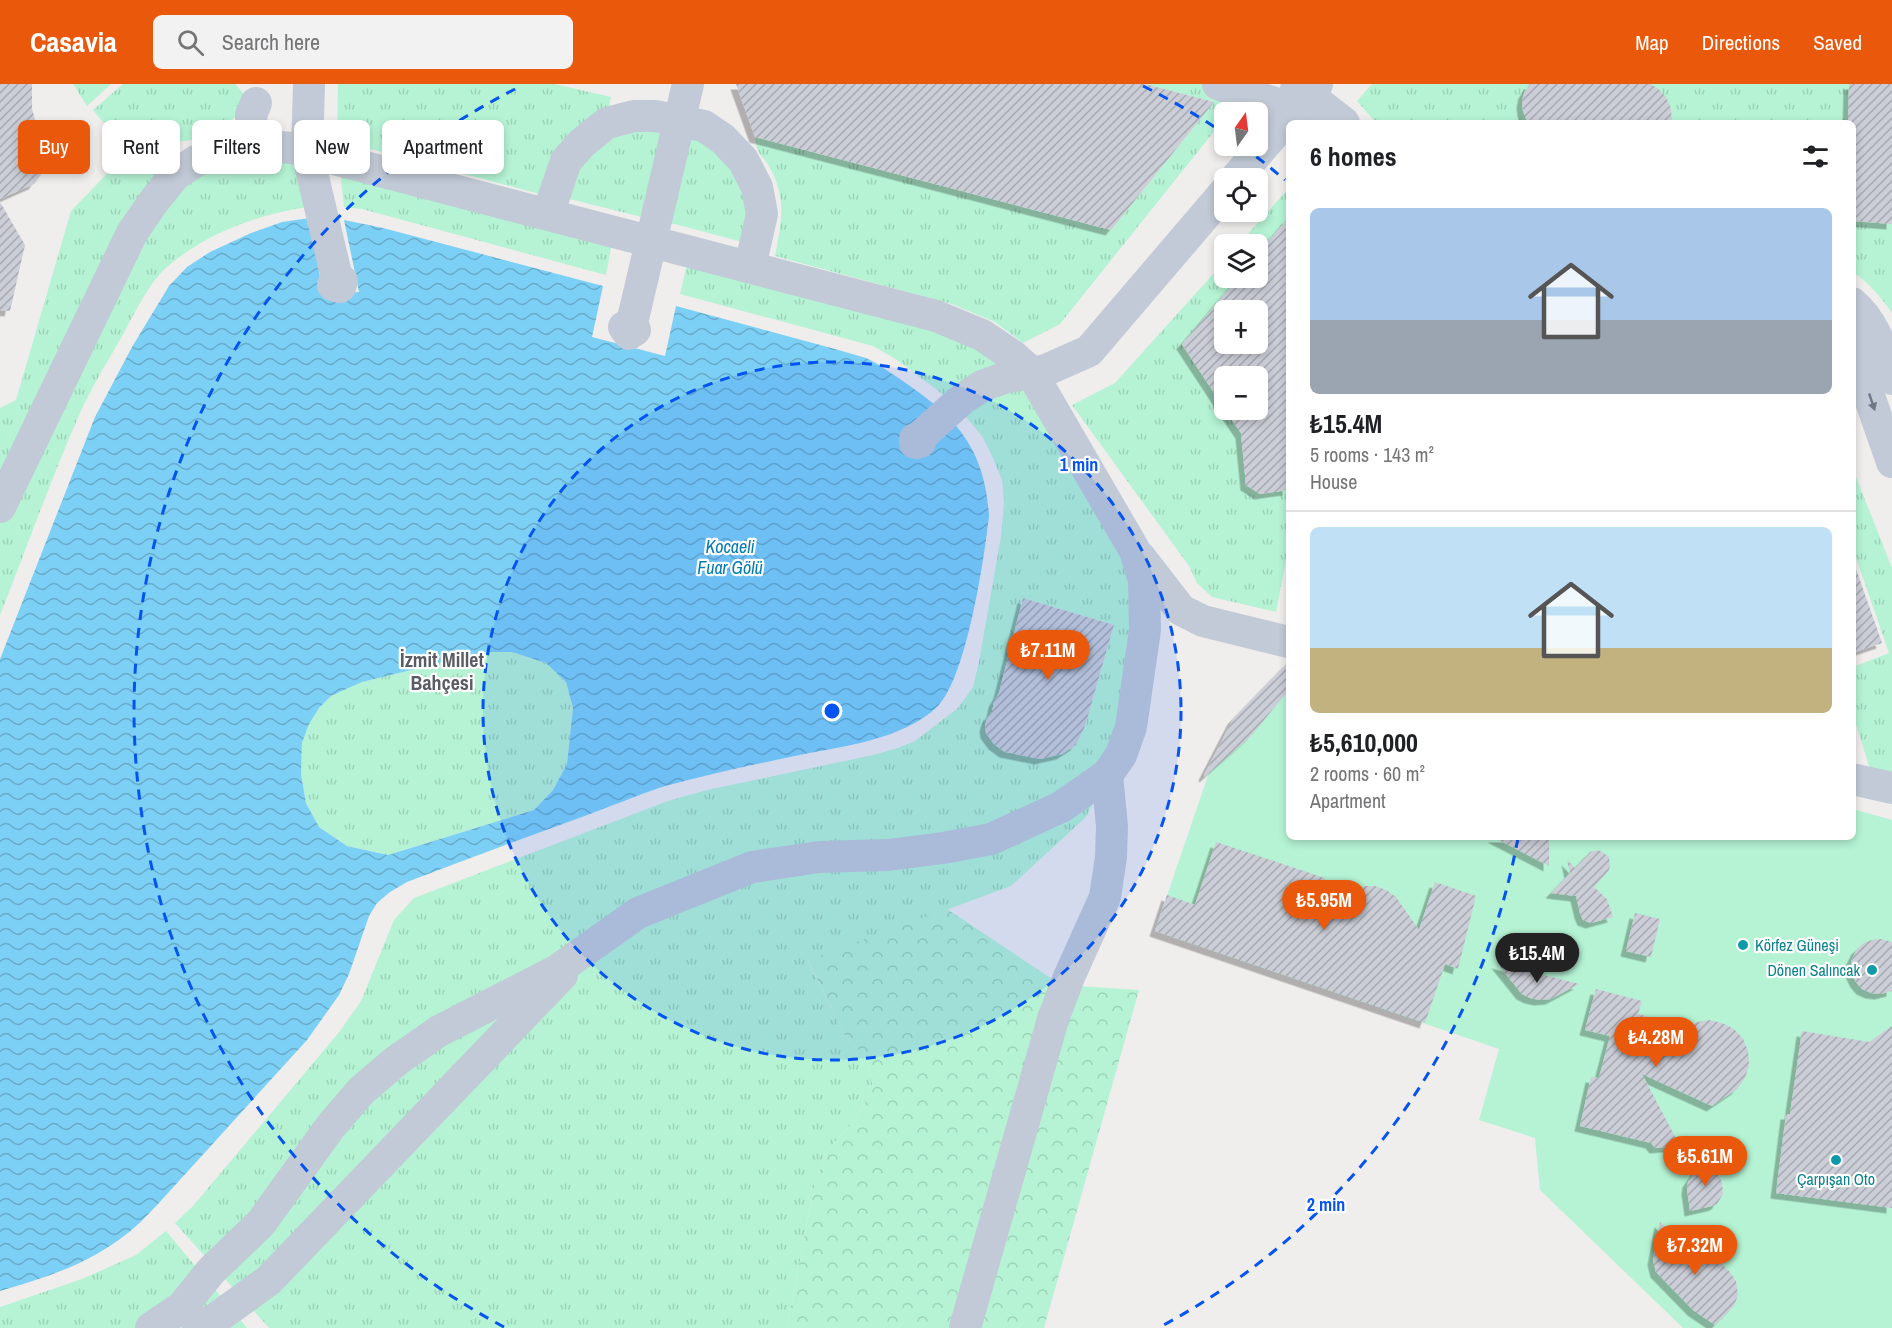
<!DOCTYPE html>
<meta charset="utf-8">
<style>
body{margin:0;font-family:"Archivo Narrow",sans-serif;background:#f2f2f2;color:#202124;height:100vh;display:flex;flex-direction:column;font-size:22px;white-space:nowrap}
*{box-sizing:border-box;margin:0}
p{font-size:20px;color:#757577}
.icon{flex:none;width:33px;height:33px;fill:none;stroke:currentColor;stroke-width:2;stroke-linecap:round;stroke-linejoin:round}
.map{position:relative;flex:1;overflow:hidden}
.sheet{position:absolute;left:1286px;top:36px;width:570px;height:720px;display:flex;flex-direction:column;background:#fff;border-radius:9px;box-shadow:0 3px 9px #0003}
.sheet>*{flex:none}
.top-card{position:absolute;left:18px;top:36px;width:570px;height:54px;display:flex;gap:12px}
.needle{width:39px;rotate:14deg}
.controls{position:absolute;left:1214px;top:18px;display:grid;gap:12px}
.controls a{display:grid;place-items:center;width:54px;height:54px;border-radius:9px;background:#fff;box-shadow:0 3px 9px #0003;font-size:30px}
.price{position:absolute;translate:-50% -51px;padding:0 14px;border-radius:21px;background:#ea580c;color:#fff;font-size:20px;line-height:39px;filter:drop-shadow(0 2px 3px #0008)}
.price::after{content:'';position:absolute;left:50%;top:36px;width:18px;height:14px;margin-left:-9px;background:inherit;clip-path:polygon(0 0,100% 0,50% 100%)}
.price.current{background:#222;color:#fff}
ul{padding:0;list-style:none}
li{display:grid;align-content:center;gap:12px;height:318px;padding:0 24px}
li+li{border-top:2px solid #e0e0e0}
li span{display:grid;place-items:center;height:186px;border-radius:9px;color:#555}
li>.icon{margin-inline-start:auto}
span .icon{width:108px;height:108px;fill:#fffc;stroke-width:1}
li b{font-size:26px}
h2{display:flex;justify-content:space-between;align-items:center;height:72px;padding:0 24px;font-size:26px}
.chip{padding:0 21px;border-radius:9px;background:#fff;box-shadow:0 3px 9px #0003;font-size:21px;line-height:54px}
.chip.current{background:#ea580c;color:#fff}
header{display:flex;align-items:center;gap:36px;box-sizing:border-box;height:84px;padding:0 30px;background:#ea580c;color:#fff}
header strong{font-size:28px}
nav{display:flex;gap:33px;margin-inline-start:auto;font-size:21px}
.search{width:420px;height:54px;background:#f2f2f2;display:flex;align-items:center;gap:15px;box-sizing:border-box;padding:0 21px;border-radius:9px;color:#757577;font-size:22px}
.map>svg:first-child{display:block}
.grass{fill:url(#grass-tufts);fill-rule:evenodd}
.forest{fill:url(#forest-crowns)}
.park{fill:#b5f3d4}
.water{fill:url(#water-waves);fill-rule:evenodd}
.building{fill:url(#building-hatch);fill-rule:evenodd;filter:url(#shadow)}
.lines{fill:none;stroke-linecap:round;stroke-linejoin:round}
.street{stroke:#c1cad6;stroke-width:32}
.oneway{fill:#6f7987}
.ring{fill:none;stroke:#0554f1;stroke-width:3;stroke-dasharray:10 8}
.culture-dot{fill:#0f9aa8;stroke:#fff;stroke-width:2}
.labels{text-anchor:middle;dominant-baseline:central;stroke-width:4.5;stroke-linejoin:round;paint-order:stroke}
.culture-label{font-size:16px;fill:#0d838f;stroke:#fff;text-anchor:start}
.water-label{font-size:18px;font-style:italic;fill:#007bb3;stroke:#fff}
.quarter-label{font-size:20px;font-weight:bold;fill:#595c63;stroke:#fff}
.centre{fill:#0554f1;stroke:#fff;stroke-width:3}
.ring-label{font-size:18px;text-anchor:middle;font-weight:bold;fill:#0554f1;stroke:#fff;stroke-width:4.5;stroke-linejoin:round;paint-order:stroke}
</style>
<header>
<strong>Casavia</strong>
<div class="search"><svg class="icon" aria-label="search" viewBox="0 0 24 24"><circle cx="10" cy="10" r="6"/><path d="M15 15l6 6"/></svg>Search here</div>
<nav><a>Map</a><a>Directions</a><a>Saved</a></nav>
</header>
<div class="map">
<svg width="1892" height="1244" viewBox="0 0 1892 1244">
<defs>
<pattern id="grass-tufts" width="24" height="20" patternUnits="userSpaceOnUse" patternTransform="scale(1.5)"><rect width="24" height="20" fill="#b5f3d4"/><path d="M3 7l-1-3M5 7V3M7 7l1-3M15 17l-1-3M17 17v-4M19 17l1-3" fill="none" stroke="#9dd2b8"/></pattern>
<pattern id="forest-crowns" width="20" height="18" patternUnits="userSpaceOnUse" patternTransform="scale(1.5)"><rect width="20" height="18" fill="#b5f3d4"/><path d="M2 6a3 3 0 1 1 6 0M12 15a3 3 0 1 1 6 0" fill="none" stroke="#9dd2b8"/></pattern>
<pattern id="water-waves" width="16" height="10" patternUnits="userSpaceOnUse" patternTransform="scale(1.5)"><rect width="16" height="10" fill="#7dd0f5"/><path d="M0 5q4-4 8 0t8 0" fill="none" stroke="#68abca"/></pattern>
<pattern id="building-hatch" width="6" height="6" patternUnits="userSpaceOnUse" patternTransform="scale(1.5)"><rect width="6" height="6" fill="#cbced6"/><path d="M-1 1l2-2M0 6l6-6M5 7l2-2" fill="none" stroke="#a6a9b1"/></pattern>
<filter id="shadow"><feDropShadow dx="-5.5" dy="5.5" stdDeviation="0" flood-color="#0004"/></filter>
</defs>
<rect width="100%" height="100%" fill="#f0eded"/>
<g class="grass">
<polygon points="73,0 111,0 87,22"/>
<path d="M 123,0 L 235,0 L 251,18 C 219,54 172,70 126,50 C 119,47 111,45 105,40 C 101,36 97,31 93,26 Z"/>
<polygon points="338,0 555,0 611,13 609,22 588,34 547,112 337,56"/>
<path d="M 1145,0 L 1202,0 L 1242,12 L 1229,28 L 1224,28 L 1224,35 L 1060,240 L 1023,259 L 995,238 L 952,220 L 775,172 C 781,140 787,116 771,86 C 763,70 757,73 755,53 L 1111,146 L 1214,18 Z"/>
<path d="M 1372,0 L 1892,0 L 1892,229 C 1881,213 1869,199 1853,188 L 1852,39 L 1376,39 L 1357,17 Z"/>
<polygon points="623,44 670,46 650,135 561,113 572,79"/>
<polygon points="687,51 708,57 742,91 750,160 667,138"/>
<polygon points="133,63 166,92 0,408 0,324 16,316 71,127"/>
<path d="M 297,71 L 308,123 C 258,130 205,150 167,183 C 149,198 134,231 122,252 C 107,279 89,307 77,336 C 49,400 26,466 0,531 L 0,439 L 22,403 L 130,163 L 199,82 Z"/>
<polygon points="339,76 614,148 606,191 362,125 344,123"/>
<polygon points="1288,105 1288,134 1257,172 1257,160 1239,160"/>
<path d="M 690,168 L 936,232 L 1023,290 L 1125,468 L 1136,548 L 1107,691 L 1086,733 L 1011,802 L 808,877 L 843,949 L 867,975 L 873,1004 L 856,1035 L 830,1063 L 815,1098 L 787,1244 L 269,1244 L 175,1139 L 193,1122 L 340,947 L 361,917 L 394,836 L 414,814 L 668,717 L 707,706 L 873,671 L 898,664 L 915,657 L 958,624 L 973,603 L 979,578 L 1001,452 L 1004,420 L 1002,396 L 992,372 L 982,352 L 960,326 L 949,315 L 897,276 L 873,262 L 680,210 ZM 1023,514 L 1114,541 L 1085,642 L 1076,661 L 1062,670 L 1005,668 L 994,660 L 986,649 L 985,642 L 987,635 L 992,628 L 994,618 L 999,609 Z"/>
<polygon points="1224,178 1224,194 1239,194 1182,261 1241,349 1246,401 1260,410 1288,406 1288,466 1276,528 1212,513 1197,499 1189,482 1072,321 1115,299"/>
<polygon points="1852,383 1892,484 1892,690 1870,685 1853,631 1853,583 1889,569 1853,465"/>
<polygon points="485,568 512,568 546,579 566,598 573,624 567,680 553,706 534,726 388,771 347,762 319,743 306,719 301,690 302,659 309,640 319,624 331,612 362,598"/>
<polygon points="166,1147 247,1244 0,1244 0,1223 82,1195 136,1171"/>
</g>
<g class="forest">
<polygon points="947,825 1052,895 949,1244 787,1244 815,1098 830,1063 856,1035 873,1004 867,975 843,949 808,876"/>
<polygon points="1077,902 1139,906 1044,1244 980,1244"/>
</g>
<polygon class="park" points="1288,583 1288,753 1852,753 1853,725 1892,736 1892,1244 1683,1244 1540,1106 1535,1054 1479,1036 1499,965 1155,847 1216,668 1233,635 1279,590"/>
<path class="water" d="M 310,134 L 323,211 L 359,208 L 344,136 L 383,144 L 603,202 L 592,253 L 665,272 L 676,222 L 835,265 L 866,274 L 876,279 C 940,322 984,348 989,432 C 984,476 967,591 938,622 C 903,657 836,663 790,673 C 747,682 704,691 662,703 C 638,711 614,721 590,730 C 529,752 468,775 407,798 L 390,808 L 377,819 L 369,832 L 349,890 L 339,911 L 307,956 L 158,1120 C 146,1133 134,1145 120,1155 C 85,1181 42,1195 0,1207 L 0,575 L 95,333 L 132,263 L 169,202 L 187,183 L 210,168 L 251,149 L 282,138 ZM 485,568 L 512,568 L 546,579 L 566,598 L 573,624 L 567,680 L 553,706 L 534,726 L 388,771 L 347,762 L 319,743 L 306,719 L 301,690 L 302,659 L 309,640 L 319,624 L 331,612 L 362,598 Z"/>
<g class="building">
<polygon points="0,0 32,0 32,25 46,77 43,88 34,100 0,115"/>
<polygon points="736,0 1145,0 1214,18 1111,146 755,53"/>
<polygon points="1530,0 1650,0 1657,4 1666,13 1671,25 1672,39 1528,39 1523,27 1522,18 1524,9"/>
<polygon points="1849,0 1892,0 1892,140 1852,137 1852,39 1848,39"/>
<polygon points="0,118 25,161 10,227 0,226"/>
<path d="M 1288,134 L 1288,406 L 1260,410 L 1246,401 L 1241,349 L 1225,326 L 1257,326 L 1257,292 L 1224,292 L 1224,324 L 1182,260 L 1238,194 L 1257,194 L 1257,171 ZM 1224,226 L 1257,226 L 1257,260 L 1224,260 Z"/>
<polygon points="1856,485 1882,559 1852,569 1852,486"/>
<polygon points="1023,514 1114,541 1085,642 1076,661 1062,670 1040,675 1005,668 994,660 986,649 985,642 987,635 992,628 994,618 999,609"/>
<polygon points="1288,578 1288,607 1250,653 1205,693 1204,691 1233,635"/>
<polygon points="1493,753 1549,753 1549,782"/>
<polygon points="1216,758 1325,794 1316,820 1363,802 1375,802 1386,806 1396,813 1419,846 1435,798 1476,812 1458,885 1445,880 1425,939 1155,847 1167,811 1195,821"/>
<polygon points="1598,766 1602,768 1609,773 1610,782 1609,786 1594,803 1607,815 1613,833 1591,839 1583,836 1580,829 1576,812 1551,809 1570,789 1567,776 1575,784 1590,768"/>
<polygon points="1635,829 1660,835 1651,873 1626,867"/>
<polygon points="1881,855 1892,858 1892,907 1880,910 1871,909 1862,905 1856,898 1852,890 1851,877 1857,865 1864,859 1872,856"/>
<polygon points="1497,879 1579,900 1551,915 1540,916 1530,914 1522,910"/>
<polygon points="1596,905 1642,917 1638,930 1688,943 1697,938 1709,936 1722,939 1734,945 1743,955 1748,967 1749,981 1745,994 1737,1005 1712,1022 1642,990 1680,1062 1655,1064 1651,1059 1580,1042 1591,993 1599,994 1610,952 1585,946"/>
<polygon points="1892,942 1892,1124 1776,1109 1786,1030 1790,1030 1802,947 1869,958"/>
<polygon points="1707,1070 1722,1098 1723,1110 1717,1120 1712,1122 1690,1127 1687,1105 1688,1098"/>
<polygon points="1660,1138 1694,1167 1693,1152 1729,1187 1736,1197 1738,1211 1734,1222 1715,1241 1693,1226 1656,1188 1653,1176"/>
</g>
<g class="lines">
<g class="street">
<polyline points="309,0 307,68 337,194 333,201 340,203 342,197 337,194"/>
<polyline points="1218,0 1281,21 1311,38"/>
<polyline points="1296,5 1308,11 1344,39"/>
<polyline points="135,59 165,79 175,91"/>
<polyline points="253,61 251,31 256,19"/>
<polyline points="1236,94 1317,0"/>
<polyline points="548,130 566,77 582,59 607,39 634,32 655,32 704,42 723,55 743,76 757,103 762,130 750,183"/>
<path d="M 1852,219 C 1875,238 1883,268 1892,295"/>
<polyline points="632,239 624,243 629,250 635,246 632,239 688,0"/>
<polyline points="1852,263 1892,378"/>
<polyline points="920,353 920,358 915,359 915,355 920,353 961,316 982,302 1004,294 1046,286 1089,267 1224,109"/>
<polyline points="0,423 132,149 154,117 175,91 196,77 225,66 253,61 292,64 936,232 982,251 1013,272 1031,288 1135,467 1144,497 1145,546 1131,643 1121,671 1107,691 1061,723 991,755 943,764 888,771 819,773 752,783 638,829 556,887 439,947 396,977 361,1007 331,1042 261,1139 211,1187 182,1223 151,1244"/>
<polyline points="1140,473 1181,526 1203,537 1288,558"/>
<polyline points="1852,695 1892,704"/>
<polyline points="198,1244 218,1233 269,1196 562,891"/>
<polyline points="965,1244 1053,935 1069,893 1105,813 1111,773 1112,742 1107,691"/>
</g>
</g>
<defs><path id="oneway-solid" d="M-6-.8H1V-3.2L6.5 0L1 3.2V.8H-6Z" transform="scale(1.5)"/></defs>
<use class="oneway" href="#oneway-solid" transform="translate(1872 318) rotate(71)"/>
<circle cx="832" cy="627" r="349" fill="#0554f1" fill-opacity=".12"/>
<g class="ring">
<circle cx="832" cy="627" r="349"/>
<path d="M1518 754A698 698 0 0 1 1160 1243M504 1243A698 698 0 0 1 521 2M1143 2A698 698 0 0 1 1222 48M1242 62A698 698 0 0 1 1285 96"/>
</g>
<g class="culture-dot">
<circle cx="1743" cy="861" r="6"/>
<circle cx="1872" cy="886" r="6"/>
<circle cx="1836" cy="1076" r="6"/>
</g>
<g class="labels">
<g class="culture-label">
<text x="1755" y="861">Körfez Güneşi</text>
<text x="1860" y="886" text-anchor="end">Dönen Salıncak</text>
<text x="1836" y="1095" text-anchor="middle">Çarpışan Oto</text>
</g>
<g class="water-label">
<text x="730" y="462">Kocaeli<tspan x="730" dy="21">Fuar Gölü</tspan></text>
</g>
<g class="quarter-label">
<text x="442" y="575">İzmit Millet<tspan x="442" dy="23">Bahçesi</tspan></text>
</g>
</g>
<circle cx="832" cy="627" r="9" class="centre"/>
<g class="ring-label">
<text x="1079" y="387">1 min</text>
<text x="1326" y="1127">2 min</text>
</g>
</svg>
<div class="controls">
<a><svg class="needle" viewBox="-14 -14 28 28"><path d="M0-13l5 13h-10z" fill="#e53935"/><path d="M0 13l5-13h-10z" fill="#757577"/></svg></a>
<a><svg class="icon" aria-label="locate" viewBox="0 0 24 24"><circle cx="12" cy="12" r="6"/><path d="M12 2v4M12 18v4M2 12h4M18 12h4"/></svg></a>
<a><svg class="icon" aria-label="layers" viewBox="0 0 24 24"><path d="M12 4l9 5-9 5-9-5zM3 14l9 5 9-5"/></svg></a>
<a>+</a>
<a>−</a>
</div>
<b class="price" style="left:1048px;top:597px">₺7.11M</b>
<b class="price" style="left:1324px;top:847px">₺5.95M</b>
<b class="price current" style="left:1537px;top:900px">₺15.4M</b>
<b class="price" style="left:1656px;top:984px">₺4.28M</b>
<b class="price" style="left:1705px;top:1103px">₺5.61M</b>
<b class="price" style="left:1695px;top:1192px">₺7.32M</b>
<div class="top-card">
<a class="chip current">Buy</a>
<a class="chip">Rent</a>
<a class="chip">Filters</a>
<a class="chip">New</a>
<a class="chip">Apartment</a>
</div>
<section class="sheet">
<h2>6 homes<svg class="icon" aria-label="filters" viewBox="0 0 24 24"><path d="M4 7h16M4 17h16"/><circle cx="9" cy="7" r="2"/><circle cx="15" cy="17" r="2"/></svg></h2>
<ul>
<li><span style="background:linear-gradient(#a9c7e8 60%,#9aa5b1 0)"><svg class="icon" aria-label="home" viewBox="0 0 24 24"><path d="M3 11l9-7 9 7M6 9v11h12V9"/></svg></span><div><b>₺15.4M</b><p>5 rooms · 143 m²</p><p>House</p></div></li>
<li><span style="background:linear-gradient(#bfe0f5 65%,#c2b280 0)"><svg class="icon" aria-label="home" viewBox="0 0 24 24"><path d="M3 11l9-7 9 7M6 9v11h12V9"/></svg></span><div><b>₺5,610,000</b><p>2 rooms · 60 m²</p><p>Apartment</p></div></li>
</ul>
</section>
</div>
